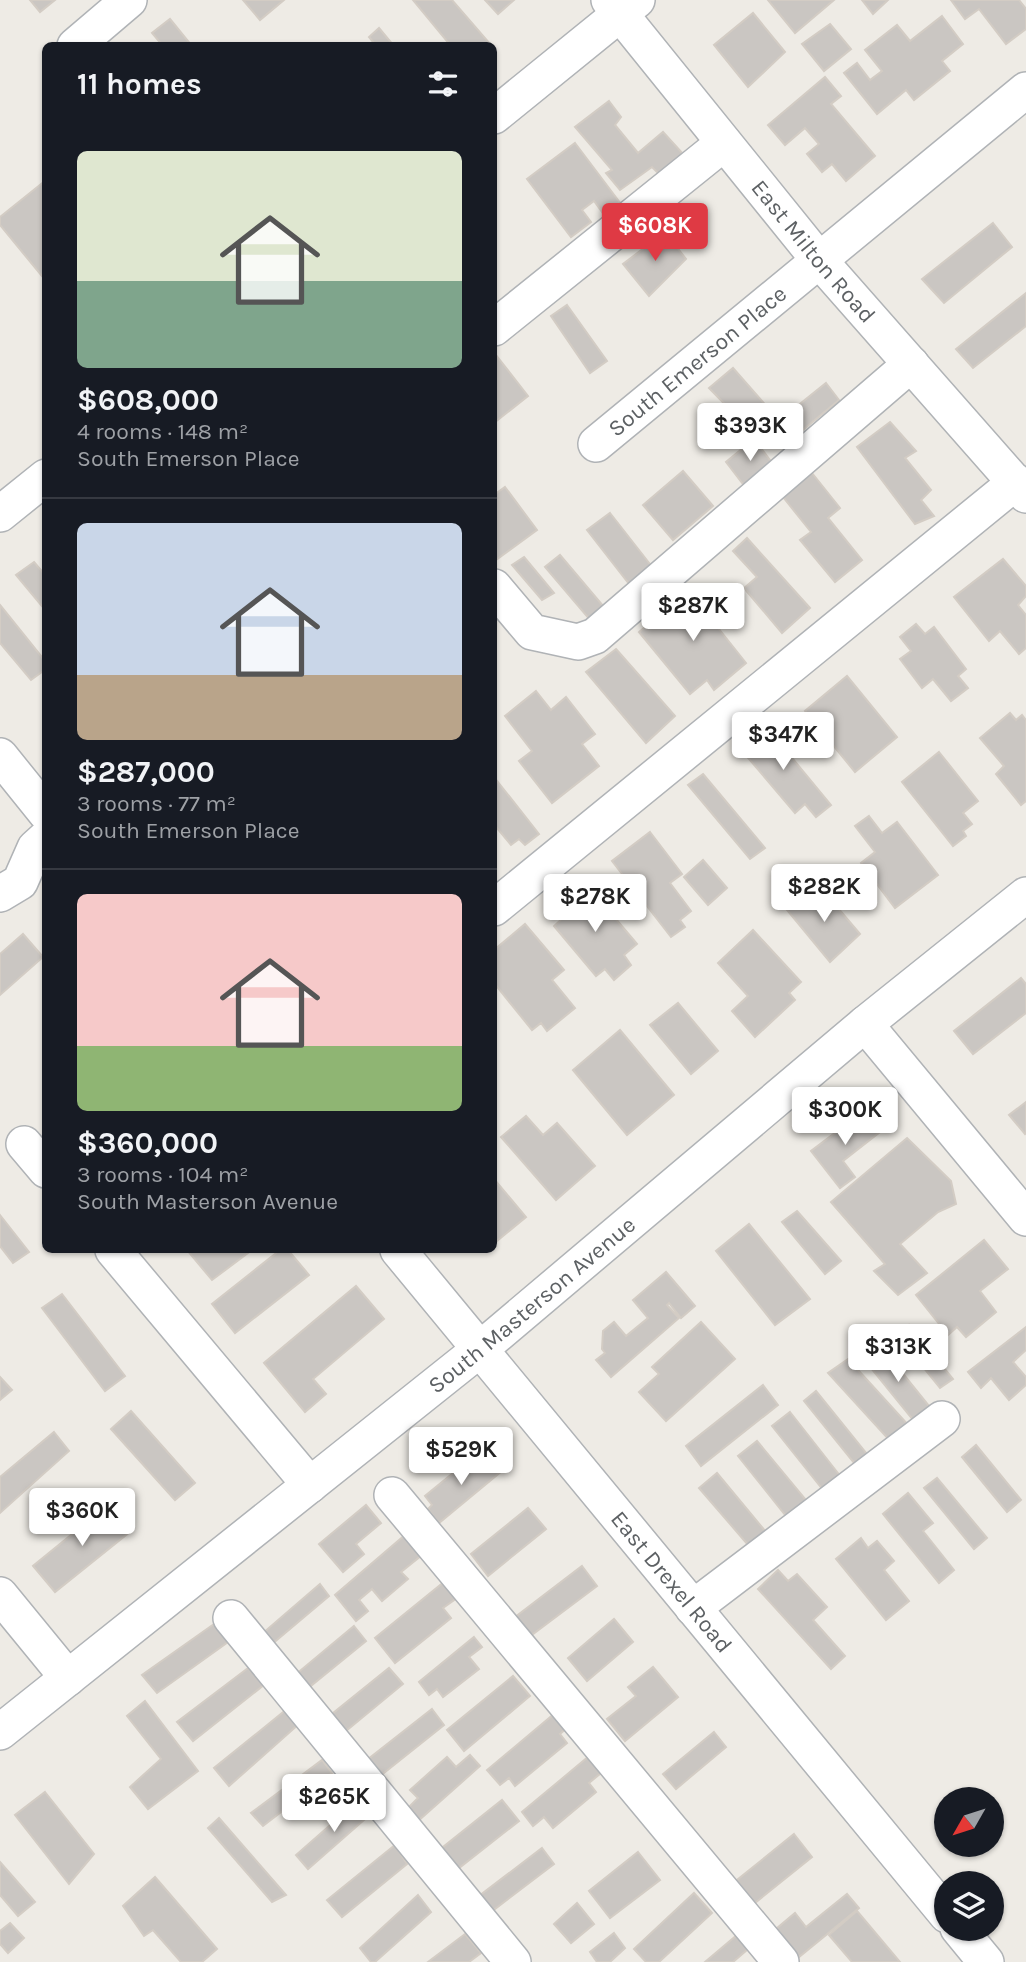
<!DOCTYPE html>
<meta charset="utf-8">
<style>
body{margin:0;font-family:Karla,sans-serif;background:#242831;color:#f1f3f6;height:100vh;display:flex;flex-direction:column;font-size:26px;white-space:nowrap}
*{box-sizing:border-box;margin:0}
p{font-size:23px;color:#9ea1a6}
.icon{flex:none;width:38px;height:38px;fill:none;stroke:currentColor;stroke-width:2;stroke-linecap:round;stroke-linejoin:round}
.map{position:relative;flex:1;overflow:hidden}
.sheet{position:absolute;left:42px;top:42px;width:455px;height:1211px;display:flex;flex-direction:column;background:#171b24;border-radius:10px;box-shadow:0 2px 5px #0004}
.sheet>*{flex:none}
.needle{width:46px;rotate:231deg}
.fabs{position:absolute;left:934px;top:1787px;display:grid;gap:14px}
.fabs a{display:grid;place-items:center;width:70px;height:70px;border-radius:50%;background:#171b24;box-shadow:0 2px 5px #0004;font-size:35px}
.price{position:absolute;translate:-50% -60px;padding:0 16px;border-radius:7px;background:#fff;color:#222;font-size:23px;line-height:46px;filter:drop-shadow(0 2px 4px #0008)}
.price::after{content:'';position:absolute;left:50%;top:42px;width:21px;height:16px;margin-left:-10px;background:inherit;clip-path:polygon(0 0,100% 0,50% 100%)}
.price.active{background:#df3a44;color:#fff}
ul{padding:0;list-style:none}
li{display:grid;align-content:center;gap:14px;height:371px;padding:0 35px}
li+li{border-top:2px solid #363941}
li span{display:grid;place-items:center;height:217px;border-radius:10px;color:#555}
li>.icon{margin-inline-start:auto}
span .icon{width:126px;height:126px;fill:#fffc;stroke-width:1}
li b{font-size:30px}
h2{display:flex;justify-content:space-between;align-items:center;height:84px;padding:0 35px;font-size:30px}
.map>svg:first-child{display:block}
.building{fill:#cac6c2;stroke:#d3ccc4;stroke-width:2}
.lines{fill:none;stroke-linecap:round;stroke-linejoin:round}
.minor-casing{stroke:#b0b3b6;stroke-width:38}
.minor{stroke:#fff;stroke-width:35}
.labels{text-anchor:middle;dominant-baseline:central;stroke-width:5;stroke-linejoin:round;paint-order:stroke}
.street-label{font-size:23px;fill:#5d6164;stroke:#fff}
</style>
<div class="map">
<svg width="1026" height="1962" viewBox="0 0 1026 1962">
<rect width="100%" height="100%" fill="#eeebe5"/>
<g class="building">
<polygon points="30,0 55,0 40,12"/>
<polygon points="243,0 284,0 260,20"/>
<polygon points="413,0 452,0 491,45 451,46"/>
<polygon points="485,0 514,0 498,14"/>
<polygon points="768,0 834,0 795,33"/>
<polygon points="862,0 888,0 873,14"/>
<polygon points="951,0 1019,0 1026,9 1026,29 1006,44 979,9 965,19"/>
<polygon points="753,13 785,52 748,87 714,45"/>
<polygon points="942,16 963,44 942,61 950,71 914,100 906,90 877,114 844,73 857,63 870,80 882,71 865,50 897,25 910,41"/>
<polygon points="170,19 192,46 163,46 152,33"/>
<polygon points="830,24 851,49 824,71 802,44"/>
<polygon points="379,28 394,46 371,46 374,43 369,37"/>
<polygon points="825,77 841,96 831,104 875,156 846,181 832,164 822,172 807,154 819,144 805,128 785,145 768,125"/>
<polygon points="609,101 621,117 615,125 638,153 663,132 685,156 660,175 652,167 620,190 606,173 612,170 575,127"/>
<polygon points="575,143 621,204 605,216 594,201 582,210 591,222 571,237 527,179"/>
<polygon points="46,180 46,281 0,225 0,217"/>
<polygon points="993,223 1012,247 944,303 922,279"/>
<polygon points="665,232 686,259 649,296 623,264"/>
<polygon points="1026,293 1026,326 973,368 956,349"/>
<polygon points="567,305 607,361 590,373 551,316"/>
<polygon points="496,355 528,396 494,423 494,357"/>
<polygon points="733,368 769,409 750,430 709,388"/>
<polygon points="826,383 839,400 799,433 785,416"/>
<polygon points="890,422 916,451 905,458 931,490 921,500 934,516 915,524 857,447"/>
<polygon points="754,439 773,464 746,488 726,462"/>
<polygon points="683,471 713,506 673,540 643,505"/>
<polygon points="812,473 840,508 828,518 862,560 835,582 800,540 811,532 783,497"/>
<polygon points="505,487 537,530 496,560 494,556 494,495"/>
<polygon points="610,513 653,568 630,585 587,530"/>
<polygon points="747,538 810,608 782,633 744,588 757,577 733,551"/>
<polygon points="560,555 604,607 591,621 545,567"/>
<polygon points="524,557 554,593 542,600 512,565"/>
<polygon points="1003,559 1026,586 1026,596 1018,605 1026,615 1026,648 1019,654 1000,631 989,641 954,597"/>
<polygon points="34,562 46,576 46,611 16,575"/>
<polygon points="693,585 716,611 707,614 746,663 714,690 707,680 690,694 639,632"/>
<polygon points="0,605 46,662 46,669 31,680 0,643"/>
<polygon points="916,624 925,634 934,627 966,669 958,676 968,688 951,701 933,679 922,688 900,659 911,651 900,637"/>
<polygon points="616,649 675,716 646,743 586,672"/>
<polygon points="847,676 897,737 855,772 805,711"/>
<polygon points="536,691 551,710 566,697 595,734 582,744 599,766 552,803 519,761 532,751 505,716"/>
<polygon points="1010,713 1016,720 1022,715 1026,720 1026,801 1021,805 996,774 1004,766 980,738"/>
<polygon points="764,724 831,805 816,817 805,804 795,813 738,746"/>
<polygon points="939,752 978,801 963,813 972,824 963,831 966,836 953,846 902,782"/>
<polygon points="703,774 765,848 750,859 688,785"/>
<polygon points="494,777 539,834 525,845 519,839 511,845 497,828 494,831"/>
<polygon points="869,816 882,833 897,822 938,875 895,908 861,863 875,852 855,826"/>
<polygon points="650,832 682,874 670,883 691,911 680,920 685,927 671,937 612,861"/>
<polygon points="703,860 727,888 708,905 684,877"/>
<polygon points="583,886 596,902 599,899 637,944 624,955 631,965 614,980 605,969 596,976 554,926 564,917 557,908"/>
<polygon points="820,887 860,934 830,962 787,910"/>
<polygon points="525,924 564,970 552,980 575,1008 547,1031 541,1023 532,1030 494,983 494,950"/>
<polygon points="753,930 801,982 789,993 795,1000 755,1037 732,1011 748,996 718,963"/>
<polygon points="23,934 43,957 0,995 0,954"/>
<polygon points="1021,978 1026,984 1026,1013 973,1054 954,1031"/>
<polygon points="678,1003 718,1051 691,1074 650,1025"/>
<polygon points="620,1030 674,1095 627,1135 573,1070"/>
<polygon points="1026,1102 1026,1133 1025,1134 1009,1115"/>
<polygon points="864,1111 880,1132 843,1161 855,1177 840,1188 811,1151"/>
<polygon points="526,1116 543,1135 557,1123 595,1166 556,1200 501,1137"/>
<polygon points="907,1138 951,1181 956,1204 938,1212 900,1244 927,1273 898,1295 874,1271 885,1264 831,1202"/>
<polygon points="494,1179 526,1217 497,1241 494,1236"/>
<polygon points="797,1211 841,1261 825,1274 782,1222"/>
<polygon points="0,1215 29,1252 13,1263 0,1246"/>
<polygon points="749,1224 810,1299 775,1325 716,1251"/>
<polygon points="984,1240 1008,1269 980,1291 996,1312 966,1337 957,1327 948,1335 916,1295"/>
<polygon points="187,1250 252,1250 212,1280"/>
<polygon points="280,1250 288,1250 309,1275 235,1333 212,1304"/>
<polygon points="666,1272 695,1306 681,1318 669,1303 667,1305 679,1318 611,1377 596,1360 605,1353 602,1349 603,1331 614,1322 626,1336 648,1318 633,1300"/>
<polygon points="356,1286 384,1319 313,1379 326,1394 305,1412 264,1363"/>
<polygon points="62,1294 125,1376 105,1391 42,1308"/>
<polygon points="701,1322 735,1359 666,1421 639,1392 659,1374 652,1367"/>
<polygon points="909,1325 953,1379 940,1388 897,1335"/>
<polygon points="1026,1327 1026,1350 1013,1362 1026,1377 1026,1385 1009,1400 991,1378 981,1388 968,1372"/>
<polygon points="879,1344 933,1411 918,1426 862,1357"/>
<polygon points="848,1359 910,1427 893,1444 828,1373"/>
<polygon points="0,1377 12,1390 0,1400"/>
<polygon points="763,1385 778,1405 701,1466 686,1446"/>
<polygon points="816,1391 867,1454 855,1464 804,1401"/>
<polygon points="131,1411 195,1483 175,1500 111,1429"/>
<polygon points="790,1412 841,1477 824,1491 772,1426"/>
<polygon points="54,1432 69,1451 0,1513 0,1477"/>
<polygon points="757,1441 806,1500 786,1516 738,1456"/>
<polygon points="976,1445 1021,1500 1007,1512 962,1457"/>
<polygon points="474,1456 482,1466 492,1457 503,1470 439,1523 428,1509 432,1505 425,1496"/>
<polygon points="717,1473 766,1532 749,1546 699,1488"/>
<polygon points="937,1478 987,1538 974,1549 924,1488"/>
<polygon points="908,1493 933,1523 923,1531 954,1570 939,1583 883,1514"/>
<polygon points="109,1504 131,1531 55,1592 33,1566"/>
<polygon points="366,1505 381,1523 356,1544 364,1554 343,1572 319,1544"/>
<polygon points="528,1508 546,1529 488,1576 471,1554"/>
<polygon points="405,1535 422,1555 401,1572 408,1579 382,1601 372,1589 359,1600 368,1611 356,1621 335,1595"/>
<polygon points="861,1538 868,1548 877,1541 894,1561 884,1570 909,1601 886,1620 836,1559"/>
<polygon points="582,1566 597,1586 525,1640 510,1621"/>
<polygon points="778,1570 788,1581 797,1574 827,1607 813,1620 845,1656 831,1669 758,1589"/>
<polygon points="444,1582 457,1598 443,1608 451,1618 395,1663 375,1638"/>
<polygon points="320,1584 329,1596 272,1644 263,1633"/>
<polygon points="221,1619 235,1637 157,1693 142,1675"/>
<polygon points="614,1619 633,1642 587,1681 568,1658"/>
<polygon points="354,1626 366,1641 307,1689 295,1675"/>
<polygon points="474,1637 482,1647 469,1657 479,1669 443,1697 437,1689 429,1695 419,1682"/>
<polygon points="653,1667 678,1697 625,1741 607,1719 636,1696 628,1687"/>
<polygon points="248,1668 264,1685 193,1741 177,1722"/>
<polygon points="389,1668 403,1684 341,1735 327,1718"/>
<polygon points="513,1676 530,1696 464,1751 447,1730"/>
<polygon points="145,1701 198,1771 148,1809 130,1787 161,1759 127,1716"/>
<polygon points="287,1709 299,1724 229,1786 214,1768"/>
<polygon points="432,1709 444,1725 380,1776 367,1760"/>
<polygon points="554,1714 567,1728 560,1734 567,1743 515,1786 509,1778 500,1785 487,1770"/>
<polygon points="714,1732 726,1747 676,1789 663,1774"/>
<polygon points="470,1755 480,1766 418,1821 407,1809 418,1798 410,1790 447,1757 456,1767"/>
<polygon points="588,1757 601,1773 589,1783 596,1792 553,1828 544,1817 533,1826 522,1812"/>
<polygon points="322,1760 332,1773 263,1826 251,1813"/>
<polygon points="45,1792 94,1854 69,1884 15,1815"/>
<polygon points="360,1799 372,1813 308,1869 296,1855"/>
<polygon points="502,1800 519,1821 454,1872 438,1851"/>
<polygon points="219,1818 286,1895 272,1902 208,1828"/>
<polygon points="794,1834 812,1857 750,1907 732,1884"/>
<polygon points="395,1845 407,1864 342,1917 327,1900"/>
<polygon points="542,1848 554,1864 491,1912 479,1896"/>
<polygon points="638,1852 660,1880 610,1918 589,1891"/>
<polygon points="0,1862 35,1902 18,1916 0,1895"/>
<polygon points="155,1877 217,1949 202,1962 181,1962 153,1930 144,1936 123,1906"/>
<polygon points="694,1893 712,1913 659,1962 646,1962 634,1949"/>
<polygon points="847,1894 859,1908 799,1957 776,1929 795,1913 806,1927"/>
<polygon points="418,1895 431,1912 375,1962 371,1962 360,1948"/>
<polygon points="577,1903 594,1924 571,1943 554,1924"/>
<polygon points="857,1911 900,1962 852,1962 829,1935"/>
<polygon points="10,1923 24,1938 8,1953 0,1944 0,1931"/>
<polygon points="614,1933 625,1948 610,1962 597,1962 590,1952"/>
<polygon points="465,1934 481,1953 469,1962 428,1962"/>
<polygon points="737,1935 748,1949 733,1962 705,1962"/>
</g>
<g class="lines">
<g class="minor-casing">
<g id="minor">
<path id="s1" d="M 609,0 L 819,260 L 1026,495"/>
<polyline points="75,46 129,0"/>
<polyline points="494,116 637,0"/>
<polyline points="494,328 724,143"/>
<path id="s2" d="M 596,444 L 1026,90"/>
<polyline points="0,514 46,477"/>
<polyline points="494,587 532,632 578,642 595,636 911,364"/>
<polyline points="0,756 46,813"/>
<polyline points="0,894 20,882 35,848 46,838"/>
<polyline points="494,908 1016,482"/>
<polyline points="865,1024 1026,1218"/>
<polyline points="24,1144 46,1170"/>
<polyline points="113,1250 310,1485"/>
<path id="s3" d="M 398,1250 L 947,1915"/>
<polyline points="392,1495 781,1962"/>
<polyline points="0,1595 68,1678"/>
<polyline points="693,1608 942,1419"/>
<polyline points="231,1618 513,1962"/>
<path id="s4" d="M 0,1732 L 479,1350 L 865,1024 L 1026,895"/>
<polyline points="958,1928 986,1962"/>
</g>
</g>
<use href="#minor" class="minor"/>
</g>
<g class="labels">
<g class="street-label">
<text stroke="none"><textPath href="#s1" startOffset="324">East Milton Road</textPath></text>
<text stroke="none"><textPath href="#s2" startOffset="131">South Emerson Place</textPath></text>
<text stroke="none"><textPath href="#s4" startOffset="682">South Masterson Avenue</textPath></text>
<text stroke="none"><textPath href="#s3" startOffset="430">East Drexel Road</textPath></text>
</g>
</g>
</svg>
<div class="fabs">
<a><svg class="needle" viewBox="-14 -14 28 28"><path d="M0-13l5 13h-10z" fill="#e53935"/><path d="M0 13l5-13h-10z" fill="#9ea1a6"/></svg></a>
<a><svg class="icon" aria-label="layers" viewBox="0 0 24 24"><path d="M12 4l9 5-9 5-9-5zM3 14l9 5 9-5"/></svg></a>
</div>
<b class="price active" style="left:655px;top:263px">$608K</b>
<b class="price" style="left:750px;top:463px">$393K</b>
<b class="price" style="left:693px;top:643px">$287K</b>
<b class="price" style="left:783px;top:772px">$347K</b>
<b class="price" style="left:824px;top:924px">$282K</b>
<b class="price" style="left:595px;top:934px">$278K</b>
<b class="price" style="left:845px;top:1147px">$300K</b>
<b class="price" style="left:898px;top:1384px">$313K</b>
<b class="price" style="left:461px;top:1487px">$529K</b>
<b class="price" style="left:82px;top:1548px">$360K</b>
<b class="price" style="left:334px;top:1834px">$265K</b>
<section class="sheet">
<h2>11 homes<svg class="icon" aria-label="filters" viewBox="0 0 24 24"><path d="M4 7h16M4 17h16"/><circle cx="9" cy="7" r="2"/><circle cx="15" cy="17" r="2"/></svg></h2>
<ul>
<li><span style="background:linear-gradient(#dfe7d0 60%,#7fa58c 0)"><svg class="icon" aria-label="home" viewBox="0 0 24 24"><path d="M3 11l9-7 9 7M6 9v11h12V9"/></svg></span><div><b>$608,000</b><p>4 rooms · 148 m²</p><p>South Emerson Place</p></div></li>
<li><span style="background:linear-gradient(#c9d6e8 70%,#b9a48a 0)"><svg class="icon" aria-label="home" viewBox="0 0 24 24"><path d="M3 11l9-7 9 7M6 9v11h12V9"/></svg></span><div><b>$287,000</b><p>3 rooms · 77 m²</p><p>South Emerson Place</p></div></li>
<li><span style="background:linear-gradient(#f6c9c9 70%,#8fb573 0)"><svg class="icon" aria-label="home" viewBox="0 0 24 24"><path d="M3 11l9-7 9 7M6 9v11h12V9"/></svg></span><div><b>$360,000</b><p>3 rooms · 104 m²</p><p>South Masterson Avenue</p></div></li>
</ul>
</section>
</div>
